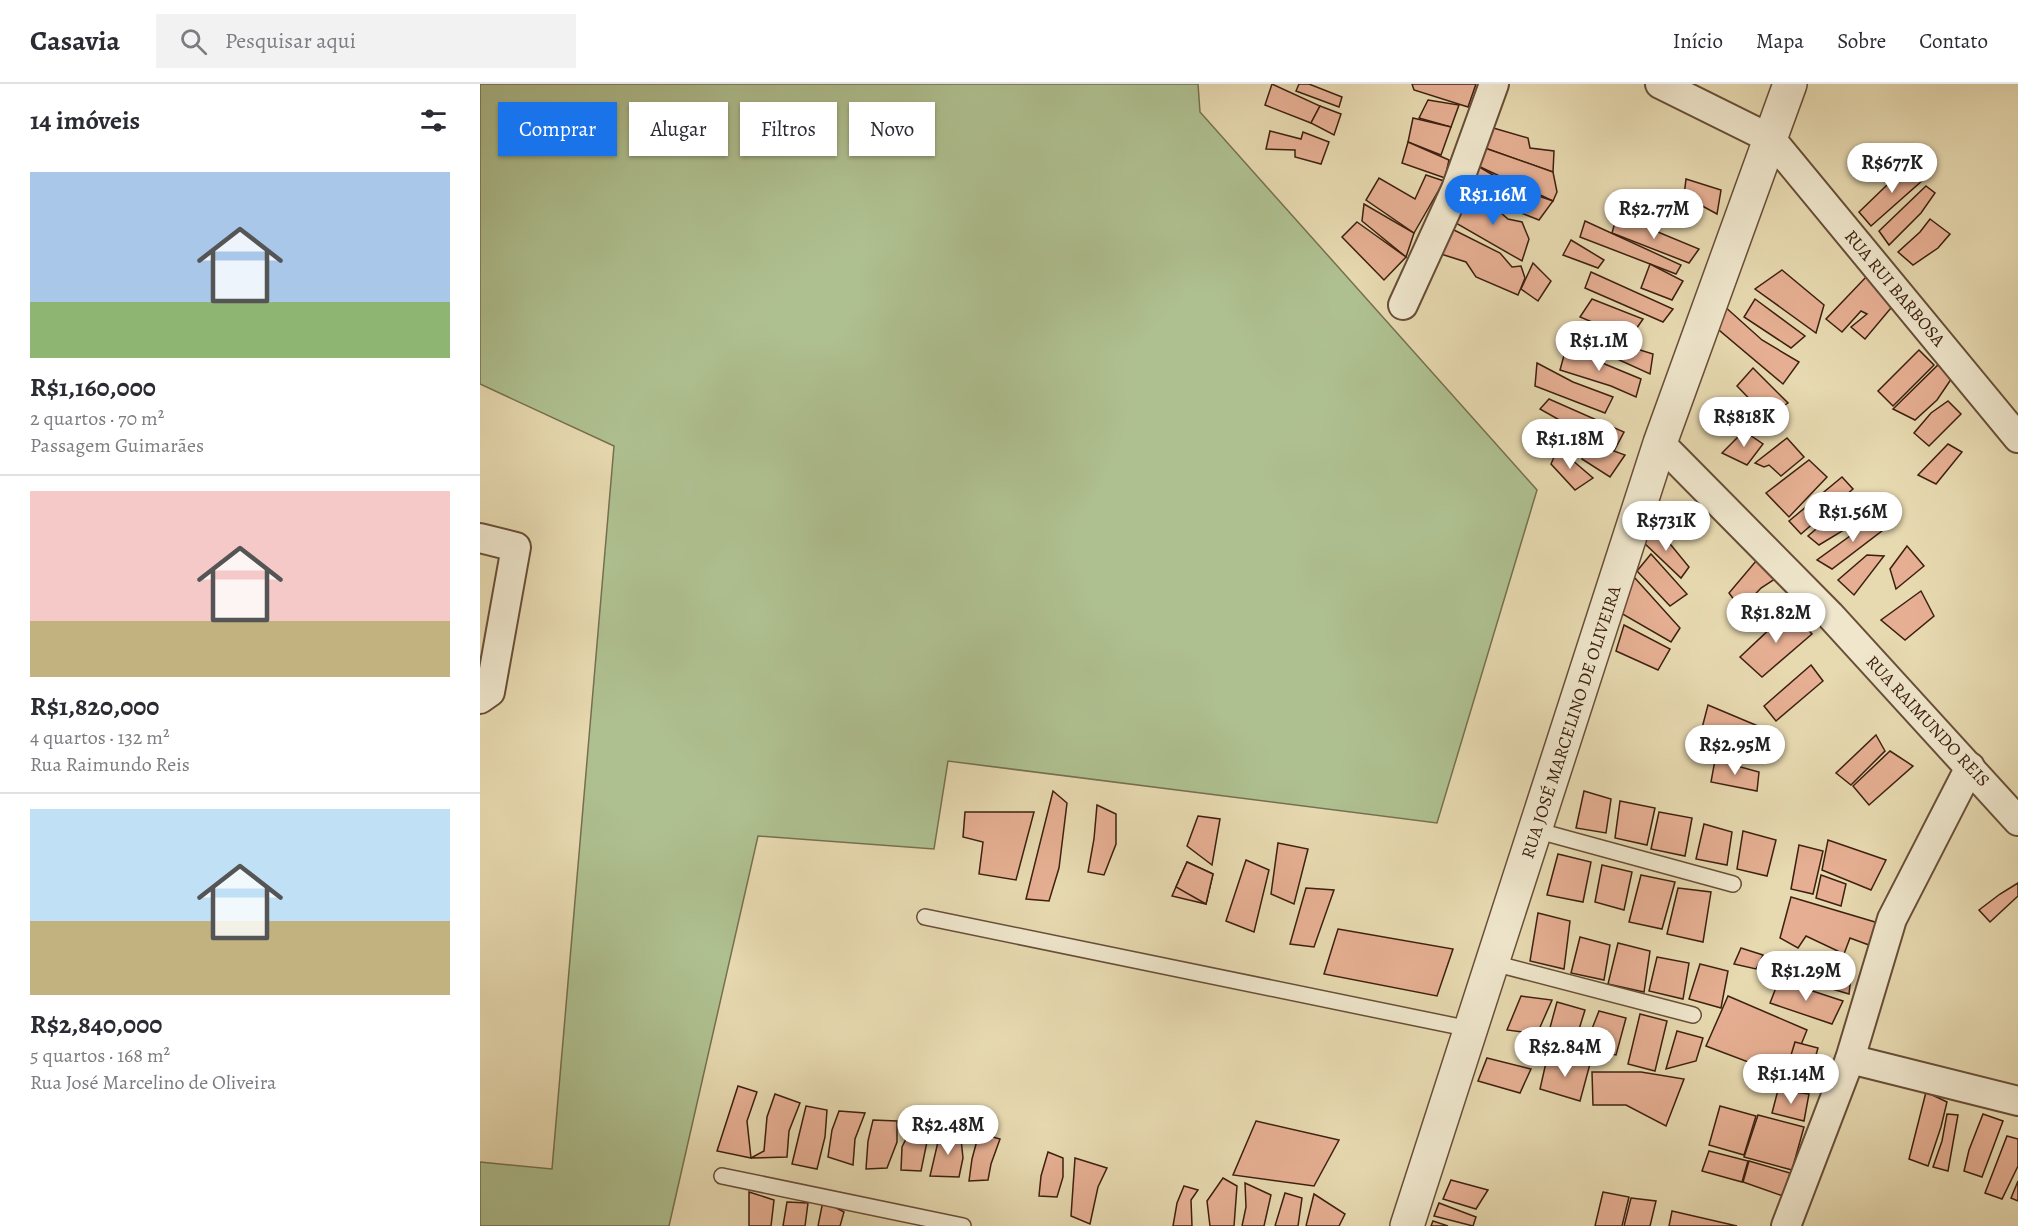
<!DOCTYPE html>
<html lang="pt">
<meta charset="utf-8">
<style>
body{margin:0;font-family:Alegreya,serif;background:#f2f2f3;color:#2b2b33;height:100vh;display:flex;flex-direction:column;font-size:22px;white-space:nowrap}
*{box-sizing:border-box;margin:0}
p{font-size:20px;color:#7c7c81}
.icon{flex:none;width:33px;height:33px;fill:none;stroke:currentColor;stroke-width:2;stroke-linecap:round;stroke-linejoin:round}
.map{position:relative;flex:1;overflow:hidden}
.panel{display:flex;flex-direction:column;background:#fff;width:480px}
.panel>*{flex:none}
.guide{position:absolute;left:18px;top:18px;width:570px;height:54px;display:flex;gap:12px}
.price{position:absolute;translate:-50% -51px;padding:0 14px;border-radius:21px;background:#fff;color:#222;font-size:20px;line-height:39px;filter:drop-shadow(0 2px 3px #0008)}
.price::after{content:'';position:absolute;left:50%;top:36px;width:18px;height:14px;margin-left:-9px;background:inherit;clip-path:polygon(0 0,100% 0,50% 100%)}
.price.selected{background:#1a73e8;color:#fff}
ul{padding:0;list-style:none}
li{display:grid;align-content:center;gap:12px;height:318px;padding:0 30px}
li+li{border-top:2px solid #e1e1e2}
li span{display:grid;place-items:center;height:186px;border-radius:0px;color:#555}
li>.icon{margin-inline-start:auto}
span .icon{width:108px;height:108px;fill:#fffc;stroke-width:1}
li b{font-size:26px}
h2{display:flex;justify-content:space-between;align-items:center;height:72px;padding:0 30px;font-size:26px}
.chip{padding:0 21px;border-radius:0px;background:#fff;box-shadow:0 2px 4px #0004;font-size:21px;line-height:54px}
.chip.selected{background:#1a73e8;color:#fff}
header{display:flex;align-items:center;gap:36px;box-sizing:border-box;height:84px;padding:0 30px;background:#fff;border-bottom:2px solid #e1e1e2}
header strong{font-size:28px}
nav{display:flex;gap:33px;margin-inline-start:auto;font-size:21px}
.search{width:420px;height:54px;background:#f2f2f3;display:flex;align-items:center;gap:15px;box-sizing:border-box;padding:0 21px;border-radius:0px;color:#7c7c81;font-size:22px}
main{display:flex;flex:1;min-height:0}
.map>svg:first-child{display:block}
.green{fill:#afc090;stroke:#767050;stroke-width:1.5}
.building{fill:#e6af93;stroke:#3d200f;stroke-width:1.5}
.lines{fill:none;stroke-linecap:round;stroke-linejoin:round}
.service-casing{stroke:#684e37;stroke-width:18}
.minor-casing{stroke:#684e37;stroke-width:32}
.tertiary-casing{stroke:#684e37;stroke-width:36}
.service{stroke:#efe6cc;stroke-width:15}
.minor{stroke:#efe6cc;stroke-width:28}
.tertiary{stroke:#efe6cc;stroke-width:33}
.labels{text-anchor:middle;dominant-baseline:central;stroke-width:5;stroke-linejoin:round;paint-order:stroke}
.street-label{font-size:18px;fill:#3d200f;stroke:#efe6cc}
</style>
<header>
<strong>Casavia</strong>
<div class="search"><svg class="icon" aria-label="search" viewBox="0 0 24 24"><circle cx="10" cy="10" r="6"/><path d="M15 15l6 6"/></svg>Pesquisar aqui</div>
<nav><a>Início</a><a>Mapa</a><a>Sobre</a><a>Contato</a></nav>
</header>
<main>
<section class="panel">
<h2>14 imóveis<svg class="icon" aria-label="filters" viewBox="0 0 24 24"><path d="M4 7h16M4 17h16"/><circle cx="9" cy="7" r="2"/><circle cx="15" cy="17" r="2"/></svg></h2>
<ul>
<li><span style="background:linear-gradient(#a9c7e8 70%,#8fb573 0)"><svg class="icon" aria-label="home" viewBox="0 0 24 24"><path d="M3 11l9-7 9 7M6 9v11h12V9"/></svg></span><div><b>R$1,160,000</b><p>2 quartos · 70 m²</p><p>Passagem Guimarães</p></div></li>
<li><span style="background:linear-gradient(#f6c9c9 70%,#c2b280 0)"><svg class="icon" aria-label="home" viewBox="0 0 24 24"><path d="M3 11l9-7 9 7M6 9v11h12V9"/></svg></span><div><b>R$1,820,000</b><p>4 quartos · 132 m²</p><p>Rua Raimundo Reis</p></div></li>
<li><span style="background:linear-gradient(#bfe0f5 60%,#c2b280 0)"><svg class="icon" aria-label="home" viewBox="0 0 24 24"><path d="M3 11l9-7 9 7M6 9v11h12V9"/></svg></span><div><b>R$2,840,000</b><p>5 quartos · 168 m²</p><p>Rua José Marcelino de Oliveira</p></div></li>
</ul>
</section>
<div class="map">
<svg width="1538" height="1142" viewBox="0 0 1538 1142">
<rect width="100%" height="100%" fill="#e7d9b0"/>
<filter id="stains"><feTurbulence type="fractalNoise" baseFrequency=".00333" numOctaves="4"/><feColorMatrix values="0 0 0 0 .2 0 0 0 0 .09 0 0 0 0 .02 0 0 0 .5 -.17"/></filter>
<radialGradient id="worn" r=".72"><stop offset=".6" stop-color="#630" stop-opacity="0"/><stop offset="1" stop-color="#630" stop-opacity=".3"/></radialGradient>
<polygon class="green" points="0,0 718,0 720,28 1057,406 957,739 468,677 454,765 278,752 189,1142 0,1142 0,1078 72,1085 134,362 0,300"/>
<g class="building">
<polygon points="792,0 840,22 831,39 785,21"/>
<polygon points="819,0 829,0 862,13 859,23 816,7"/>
<polygon points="932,0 996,0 988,23 934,6"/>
<polygon points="948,16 979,21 971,43 939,34"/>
<polygon points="840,22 861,30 854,51 831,39"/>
<polygon points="933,34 971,43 961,71 928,58"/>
<polygon points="1010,43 1048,54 1050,64 1074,67 1073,88 1002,63"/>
<polygon points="790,47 821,55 823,48 849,58 841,80 815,73 815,66 786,65"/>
<polygon points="928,58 969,76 965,94 922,79"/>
<polygon points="1002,63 1073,88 1077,108 1073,117 996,81"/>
<polygon points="1433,76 1444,95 1391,142 1379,128"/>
<polygon points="996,81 1035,104 1073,117 1059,136 990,109"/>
<polygon points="946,91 964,97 934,149 886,116 899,94 935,115"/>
<polygon points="1206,95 1241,106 1237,130 1204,112"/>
<polygon points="1446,102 1455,109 1441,129 1409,161 1399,147"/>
<polygon points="985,110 1004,114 1028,135 1042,138 1049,155 1042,177 974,138"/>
<polygon points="884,120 934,149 926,173 882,137"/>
<polygon points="1137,131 1219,165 1209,179 1132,149"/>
<polygon points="1450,135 1470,150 1458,164 1433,181 1418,168 1440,148"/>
<polygon points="1105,137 1201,181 1196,190 1100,153"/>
<polygon points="877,138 926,173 904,196 862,153"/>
<polygon points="972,145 1020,169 1032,183 1041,182 1045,194 1038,211 996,193 986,178 961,170"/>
<polygon points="1091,156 1124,176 1118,184 1083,171"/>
<polygon points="1053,179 1071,197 1058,217 1041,205"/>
<polygon points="1170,180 1203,197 1192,216 1161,204"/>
<polygon points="1302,186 1344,221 1336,249 1275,205"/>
<polygon points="1111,188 1193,225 1183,238 1105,204"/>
<polygon points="1386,193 1403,211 1411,224 1385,255 1371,243 1387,230 1381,227 1362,248 1346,235"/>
<polygon points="1112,215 1163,235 1150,254 1100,233"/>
<polygon points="1275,215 1325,252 1311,264 1264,233"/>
<polygon points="1243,221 1282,256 1319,278 1303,300 1233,241"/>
<polygon points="1096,242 1141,260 1173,270 1170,290 1091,254"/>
<polygon points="1086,264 1161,295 1156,313 1131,302 1080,286"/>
<polygon points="1439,266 1454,281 1413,322 1398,307"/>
<polygon points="1463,276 1474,291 1457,316 1435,336 1413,325"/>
<polygon points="1057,279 1093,298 1133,313 1125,329 1055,302"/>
<polygon points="1273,284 1308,319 1287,333 1257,302"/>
<polygon points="1069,315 1144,348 1134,367 1060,325"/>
<polygon points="1468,317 1481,330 1449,362 1434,349 1451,329"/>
<polygon points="1264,347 1283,360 1267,381 1242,369"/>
<polygon points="1307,354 1324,373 1301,392 1289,381 1284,383 1275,379"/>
<polygon points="1104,356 1145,371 1130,393 1102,375"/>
<polygon points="1468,360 1482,368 1456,400 1438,391"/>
<polygon points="1078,364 1113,394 1095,406 1071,380"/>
<polygon points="1329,376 1347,393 1309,433 1286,409"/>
<polygon points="1362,393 1373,405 1321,450 1309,437"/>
<polygon points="1378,409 1393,422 1364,446 1339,461 1328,452"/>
<polygon points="1399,431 1407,443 1352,485 1337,476"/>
<polygon points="1177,444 1209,483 1201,494 1162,457"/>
<polygon points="1427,462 1444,482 1416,505 1410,485"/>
<polygon points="1171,470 1207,510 1190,522 1157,487"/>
<polygon points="1387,471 1404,472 1374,511 1358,496"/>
<polygon points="1276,477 1295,495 1281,504 1261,525 1249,509"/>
<polygon points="1154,493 1200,544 1191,558 1139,528"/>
<polygon points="1441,507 1454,532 1425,556 1401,536"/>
<polygon points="1310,526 1332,550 1282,593 1260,573"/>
<polygon points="1144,541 1190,565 1178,586 1136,567"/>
<polygon points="1331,581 1343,597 1296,637 1284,622"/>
<polygon points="1228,621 1278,642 1271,679 1216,667"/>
<polygon points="1396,651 1405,667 1371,701 1356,689"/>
<polygon points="1410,667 1433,682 1389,721 1373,702"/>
<polygon points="1235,676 1279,688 1277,707 1231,698"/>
<polygon points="573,707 587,719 579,784 569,817 546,815"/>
<polygon points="1104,707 1131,715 1126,749 1096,744"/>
<polygon points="1140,717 1175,724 1167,761 1135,754"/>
<polygon points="617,721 636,730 636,760 624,791 608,788 614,755"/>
<polygon points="485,728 554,728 536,796 499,790 503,758 483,753"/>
<polygon points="1179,728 1212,734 1205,772 1171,765"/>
<polygon points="718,732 740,735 732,781 707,762"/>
<polygon points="1224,740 1252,748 1247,781 1216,775"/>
<polygon points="1263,747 1296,756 1287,792 1257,785"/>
<polygon points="1348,756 1406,776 1391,806 1342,786"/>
<polygon points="798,759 828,765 814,820 791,810"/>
<polygon points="1319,761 1343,767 1333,810 1311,805"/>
<polygon points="1078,770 1111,778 1103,818 1067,811"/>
<polygon points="766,776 789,786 774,848 746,837"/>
<polygon points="707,778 733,790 726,820 692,812"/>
<polygon points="707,778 733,790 726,820 696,803"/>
<polygon points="1122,781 1152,788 1144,826 1115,818"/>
<polygon points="1161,791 1195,798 1182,845 1149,838"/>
<polygon points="1341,791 1366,800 1361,822 1336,814"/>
<polygon points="1538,799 1538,812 1510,838 1499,826 1520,810"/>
<polygon points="826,804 854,806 834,863 810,860"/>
<polygon points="1198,804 1231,808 1223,858 1187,850"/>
<polygon points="1311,813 1405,841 1389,861 1370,854 1364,870 1326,852 1318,864 1300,854"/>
<polygon points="1058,829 1090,837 1084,885 1050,877"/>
<polygon points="858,845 973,865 957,912 844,890"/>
<polygon points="1100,853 1130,861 1124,896 1091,889"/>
<polygon points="1138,859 1170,867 1164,908 1128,900"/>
<polygon points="1261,864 1283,871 1276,885 1254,880"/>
<polygon points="1177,873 1209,879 1203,915 1169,907"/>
<polygon points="1330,879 1371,892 1369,910 1325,897"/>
<polygon points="1220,880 1248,887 1241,924 1209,915"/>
<polygon points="1299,896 1363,917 1352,940 1290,919"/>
<polygon points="1041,912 1072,916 1057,950 1027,946"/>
<polygon points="1248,912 1327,946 1308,993 1226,962"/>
<polygon points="1077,918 1105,926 1095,958 1068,951"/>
<polygon points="1119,927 1146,934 1136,971 1104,965"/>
<polygon points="1160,930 1187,937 1175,987 1148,980"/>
<polygon points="1197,947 1223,954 1216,977 1186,985"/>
<polygon points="1315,958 1338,964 1331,988 1308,981"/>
<polygon points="1007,974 1051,985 1040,1009 998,997"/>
<polygon points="1067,974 1110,980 1100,1017 1060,1005"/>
<polygon points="1112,988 1161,988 1204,995 1186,1042 1146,1021 1113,1021"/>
<polygon points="258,1002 277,1008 267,1037 271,1074 237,1067"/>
<polygon points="1298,1006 1329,1010 1324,1037 1292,1029"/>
<polygon points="1446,1008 1467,1018 1461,1043 1448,1082 1429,1075"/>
<polygon points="295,1010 320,1019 309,1047 307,1073 271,1074 284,1067 287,1033"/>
<polygon points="326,1022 347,1026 345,1053 337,1085 312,1080"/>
<polygon points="1240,1022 1276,1032 1264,1071 1229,1061"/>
<polygon points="359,1027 385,1029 375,1055 373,1081 348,1073 352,1046"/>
<polygon points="1467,1030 1478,1031 1468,1087 1453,1083 1462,1057"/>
<polygon points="1503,1030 1523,1037 1502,1093 1484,1087 1489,1066"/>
<polygon points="1278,1031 1324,1043 1312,1086 1264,1073"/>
<polygon points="393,1036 417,1037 417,1058 407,1084 386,1085 388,1057"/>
<polygon points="776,1037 859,1056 834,1102 753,1091"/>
<polygon points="433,1041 449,1048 441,1087 421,1086 422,1063"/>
<polygon points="461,1045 481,1055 483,1074 479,1093 450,1092"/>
<polygon points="499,1049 520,1055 511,1080 508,1096 489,1097 492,1075"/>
<polygon points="1527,1052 1538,1055 1538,1082 1522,1115 1505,1109"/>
<polygon points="1229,1067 1268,1077 1262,1098 1222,1087"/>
<polygon points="568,1068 583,1074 583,1093 577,1113 559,1112 561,1092"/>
<polygon points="595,1074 627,1084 618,1103 610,1140 591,1132"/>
<polygon points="1269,1077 1310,1089 1303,1112 1263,1098"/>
<polygon points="743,1094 757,1102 754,1142 730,1142 727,1117"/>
<polygon points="971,1096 1008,1106 996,1125 963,1115"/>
<polygon points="1538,1097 1538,1117 1531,1114"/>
<polygon points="765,1099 791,1111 784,1142 762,1142 766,1123"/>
<polygon points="704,1102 718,1106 711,1116 712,1142 693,1142 697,1119"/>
<polygon points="269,1108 294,1116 291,1142 269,1142"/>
<polygon points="1123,1108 1149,1113 1142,1142 1115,1142"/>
<polygon points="805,1109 822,1114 818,1142 795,1142"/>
<polygon points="834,1110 865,1130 859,1142 826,1142"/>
<polygon points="1151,1114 1176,1117 1170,1142 1144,1142"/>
<polygon points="343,1117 364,1128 360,1142 338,1142"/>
<polygon points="307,1118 328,1119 325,1142 303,1142"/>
<polygon points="959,1119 996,1133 993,1142 954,1132"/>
<polygon points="1192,1127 1257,1142 1189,1142"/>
<polygon points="953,1137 968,1142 951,1142"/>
</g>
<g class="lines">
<g class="service-casing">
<g id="service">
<polyline points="1055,746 1253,800"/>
<polyline points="445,833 990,945"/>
<polyline points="1013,879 1213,931"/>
<polyline points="242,1092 483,1142"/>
</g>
</g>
<g class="minor-casing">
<g id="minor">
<polyline points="1180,0 1291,55 1538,354"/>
<polyline points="923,221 976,105 1014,0"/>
<polyline points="1180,359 1350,531 1538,737"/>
<polyline points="0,454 36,463 10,608 0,615"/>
<polyline points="1370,975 1538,1017"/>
<polyline points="1306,1142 1370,975 1412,835 1490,683"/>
</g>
</g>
<g class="tertiary-casing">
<polyline id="tertiary" points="927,1142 1180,359 1310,0"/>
</g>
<use href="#service" class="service"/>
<use href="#minor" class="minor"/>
<use href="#tertiary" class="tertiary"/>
</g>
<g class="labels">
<g class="street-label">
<text transform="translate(1415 204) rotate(50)">RUA RUI BARBOSA</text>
<text transform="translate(1448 637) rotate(47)">RUA RAIMUNDO REIS</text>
<text transform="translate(1091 638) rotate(-72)">RUA JOSÉ MARCELINO DE OLIVEIRA</text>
</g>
</g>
<rect width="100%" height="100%" filter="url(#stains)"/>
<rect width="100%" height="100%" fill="url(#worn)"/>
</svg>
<b class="price" style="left:1412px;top:110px">R$677K</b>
<b class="price selected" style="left:1013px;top:142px">R$1.16M</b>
<b class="price" style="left:1174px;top:156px">R$2.77M</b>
<b class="price" style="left:1119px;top:288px">R$1.1M</b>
<b class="price" style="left:1264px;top:364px">R$818K</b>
<b class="price" style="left:1090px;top:386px">R$1.18M</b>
<b class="price" style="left:1373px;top:459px">R$1.56M</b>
<b class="price" style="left:1186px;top:468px">R$731K</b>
<b class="price" style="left:1296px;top:560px">R$1.82M</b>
<b class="price" style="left:1255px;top:692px">R$2.95M</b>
<b class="price" style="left:1326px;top:918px">R$1.29M</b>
<b class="price" style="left:1085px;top:994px">R$2.84M</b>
<b class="price" style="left:1311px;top:1021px">R$1.14M</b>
<b class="price" style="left:468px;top:1072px">R$2.48M</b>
<div class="guide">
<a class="chip selected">Comprar</a>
<a class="chip">Alugar</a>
<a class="chip">Filtros</a>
<a class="chip">Novo</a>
</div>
</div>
</main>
